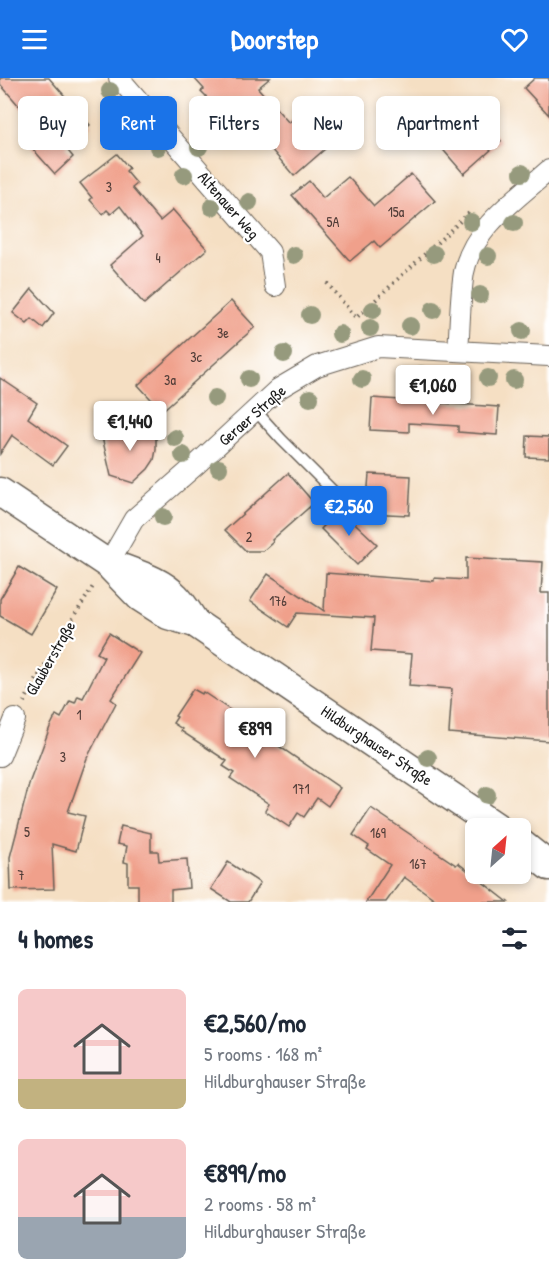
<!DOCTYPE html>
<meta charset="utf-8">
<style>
body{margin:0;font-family:"Patrick Hand",sans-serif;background:#f6f6f7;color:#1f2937;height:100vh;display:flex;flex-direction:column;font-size:22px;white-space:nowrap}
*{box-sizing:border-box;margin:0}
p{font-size:20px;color:#747a83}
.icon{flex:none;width:33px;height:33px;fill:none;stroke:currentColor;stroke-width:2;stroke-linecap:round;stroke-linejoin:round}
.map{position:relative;height:824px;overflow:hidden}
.panel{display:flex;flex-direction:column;background:#fff;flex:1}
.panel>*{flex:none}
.banner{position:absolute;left:18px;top:18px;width:513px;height:54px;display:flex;gap:12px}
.needle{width:39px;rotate:27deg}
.fabs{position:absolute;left:465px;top:740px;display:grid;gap:12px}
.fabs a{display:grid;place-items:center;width:66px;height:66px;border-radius:9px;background:#fff;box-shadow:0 3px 9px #0003;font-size:30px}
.price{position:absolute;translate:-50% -51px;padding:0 14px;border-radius:6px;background:#fff;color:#222;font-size:20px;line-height:39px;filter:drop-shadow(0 2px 3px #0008)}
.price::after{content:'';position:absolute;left:50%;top:36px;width:18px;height:14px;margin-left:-9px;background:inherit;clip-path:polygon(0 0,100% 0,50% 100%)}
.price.active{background:#1a73e8;color:#fff}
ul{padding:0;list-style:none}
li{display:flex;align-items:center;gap:18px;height:150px;padding:0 18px}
li span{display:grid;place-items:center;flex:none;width:168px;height:120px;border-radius:9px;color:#555}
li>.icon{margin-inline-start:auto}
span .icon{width:72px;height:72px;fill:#fffc;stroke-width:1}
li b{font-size:26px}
h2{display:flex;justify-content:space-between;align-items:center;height:72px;padding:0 18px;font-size:26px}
.tag{padding:0 21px;border-radius:9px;background:#fff;box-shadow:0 3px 9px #0003;font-size:21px;line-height:54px}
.tag.active{background:#1a73e8;color:#fff}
header{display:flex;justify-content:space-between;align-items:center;height:78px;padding:0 18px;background:#1a73e8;color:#fff;font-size:27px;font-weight:700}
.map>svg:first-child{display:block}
.building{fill:#f0a08b}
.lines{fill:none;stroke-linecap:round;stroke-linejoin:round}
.service-casing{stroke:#686056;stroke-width:13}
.minor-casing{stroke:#686056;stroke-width:22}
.secondary-casing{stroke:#686056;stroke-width:31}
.path{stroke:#686056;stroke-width:4;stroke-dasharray:1.5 4.5;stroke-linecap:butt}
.service{stroke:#fff;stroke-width:10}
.minor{stroke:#fff;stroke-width:20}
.secondary{stroke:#fff;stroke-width:28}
.tree{fill:#969a7d}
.labels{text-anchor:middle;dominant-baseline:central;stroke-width:4.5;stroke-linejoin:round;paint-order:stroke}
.number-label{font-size:14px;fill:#513d38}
.street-label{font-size:16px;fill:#1c1c1c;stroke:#fff}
</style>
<header><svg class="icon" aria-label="menu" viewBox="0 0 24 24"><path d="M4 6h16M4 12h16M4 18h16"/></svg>Doorstep<svg class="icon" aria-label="heart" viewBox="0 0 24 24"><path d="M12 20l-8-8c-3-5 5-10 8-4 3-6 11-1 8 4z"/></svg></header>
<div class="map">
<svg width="549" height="824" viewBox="0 0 549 824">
<rect width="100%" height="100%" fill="#fff"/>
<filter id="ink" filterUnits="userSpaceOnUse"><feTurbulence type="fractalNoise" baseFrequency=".0167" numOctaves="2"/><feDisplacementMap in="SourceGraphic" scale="12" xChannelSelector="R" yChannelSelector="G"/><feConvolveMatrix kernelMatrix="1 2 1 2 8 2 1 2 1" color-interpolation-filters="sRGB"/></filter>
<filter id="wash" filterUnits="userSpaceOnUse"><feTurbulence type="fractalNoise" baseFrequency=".008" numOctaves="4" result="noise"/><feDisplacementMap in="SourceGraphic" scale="24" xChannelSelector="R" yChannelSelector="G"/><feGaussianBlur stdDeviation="1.35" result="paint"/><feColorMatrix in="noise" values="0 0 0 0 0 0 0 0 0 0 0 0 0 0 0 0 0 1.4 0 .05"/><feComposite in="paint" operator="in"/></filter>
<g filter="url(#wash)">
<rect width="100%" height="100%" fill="#f5dfc3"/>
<g id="blocks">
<g class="building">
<polygon points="0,0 49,0 90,47 65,69 73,79 55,96 31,69 39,62 22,42 27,37 0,6"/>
<polygon points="194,0 270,0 258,10 289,45 296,38 325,71 294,98 246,42 237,50 232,44 229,46 223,38 211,33 208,28 206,18 201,13 204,11"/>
<polygon points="535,0 549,0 549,37 524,10"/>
<polygon points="475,34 501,63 464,96 439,67"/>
<polygon points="117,76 129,90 126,93 137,106 132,110 160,143 173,132 207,171 144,226 110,187 143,158 120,128 111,136 107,132 103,136 90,122 92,120 80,105"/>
<polygon points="411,96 435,123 380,170 374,163 350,183 292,117 309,103 323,120 348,99 374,128"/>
<polygon points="32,211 54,235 43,250 32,241 27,246 13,235"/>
<polygon points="231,223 255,249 162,333 138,307"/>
<polygon points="0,300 37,325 28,340 67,368 53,387 12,357 0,376"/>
<polygon points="372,320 499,329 497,357 458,354 458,348 409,345 409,354 370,352"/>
<polygon points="120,345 133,352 156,347 156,372 154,382 148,391 133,405 111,398 102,359 110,357"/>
<polygon points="527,358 549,359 549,380 526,379"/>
<polygon points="288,395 314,425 272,462 273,464 263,473 246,473 225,452"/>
<polygon points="369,396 411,398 409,437 366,435"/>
<polygon points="340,431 377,466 357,487 321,451"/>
<polygon points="466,480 543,484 541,515 549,515 549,663 449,655 452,611 409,608 412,576 371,573 374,540 297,535 288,549 250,523 268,496 324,533 326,495 434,503 434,500 466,502"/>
<polygon points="19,489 57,512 31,556 0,538 0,521"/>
<polygon points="109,555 140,575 111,621 116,625 87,680 68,734 85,738 76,773 52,766 54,811 11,812 10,779 30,703 50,649 56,637 61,640 70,623 75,625 78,618 83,620 104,579 97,575"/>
<polygon points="193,611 202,616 203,614 236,636 235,638 340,710 328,728 317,720 304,739 298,735 289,749 265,733 269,726 230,700 234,695 223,688 227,683 181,653 182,651 173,645 177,639 175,638"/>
<polygon points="371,730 456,787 458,785 508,824 439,824 404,799 386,824 366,824 390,787 367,771 369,768 353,757"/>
<polygon points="121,748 151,755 151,773 158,773 159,783 187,781 189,810 171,812 171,824 138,824 138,807 128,807 128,785 124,784 127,768 117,766"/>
<polygon points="228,784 260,805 248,824 231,824 211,811"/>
</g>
</g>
</g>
<g filter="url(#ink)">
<use href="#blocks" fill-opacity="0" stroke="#686056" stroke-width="1.5"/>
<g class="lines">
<g class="service-casing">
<polyline id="service" points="255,332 281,361 343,423"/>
</g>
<g class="minor-casing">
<g id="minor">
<polyline points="119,0 270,174 275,208"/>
<path d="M 458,273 C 460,247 460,219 464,194 C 473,149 518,120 549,92"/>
<polyline points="108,486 134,441 197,386 278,311 317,288 378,269 549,278"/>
<polyline points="0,678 15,641"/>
</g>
</g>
<g class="secondary-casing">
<g id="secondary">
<polyline points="0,414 108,486 140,519 168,537 195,545 498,750"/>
<path d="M 116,488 C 136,496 160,502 175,518 C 183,526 189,536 195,545"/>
<polyline points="520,765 549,788"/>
</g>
</g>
<g class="path">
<polyline points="327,205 356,240 469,135"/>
<polyline points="24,624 59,562 94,507"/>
</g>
<use href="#service" class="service"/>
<use href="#minor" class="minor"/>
<use href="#secondary" class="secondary"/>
</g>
<g class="tree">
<circle cx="110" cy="13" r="9"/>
<circle cx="133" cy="39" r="9"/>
<circle cx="146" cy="54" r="9"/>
<circle cx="158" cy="69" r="9"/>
<circle cx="199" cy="69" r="9"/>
<circle cx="522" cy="95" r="9"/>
<circle cx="184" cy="97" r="9"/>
<circle cx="249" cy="124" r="9"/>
<circle cx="212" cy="129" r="9"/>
<circle cx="471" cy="144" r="9"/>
<circle cx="514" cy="145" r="9"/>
<circle cx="434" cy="176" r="9"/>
<circle cx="294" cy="177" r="9"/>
<circle cx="488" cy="178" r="9"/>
<circle cx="480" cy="217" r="9"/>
<circle cx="373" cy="232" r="9"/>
<circle cx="433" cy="232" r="9"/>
<circle cx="310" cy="237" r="9"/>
<circle cx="410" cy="248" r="9"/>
<circle cx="370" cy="250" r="9"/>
<circle cx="522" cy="253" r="9"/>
<circle cx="340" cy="256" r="9"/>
<circle cx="284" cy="276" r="9"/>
<circle cx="421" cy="296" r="9"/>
<circle cx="488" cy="300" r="9"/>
<circle cx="249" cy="301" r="9"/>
<circle cx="362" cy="301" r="9"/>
<circle cx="514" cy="302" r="9"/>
<circle cx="215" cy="320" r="9"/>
<circle cx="310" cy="320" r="9"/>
<circle cx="175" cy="360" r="9"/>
<circle cx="183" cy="377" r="9"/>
<circle cx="219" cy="390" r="9"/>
<circle cx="163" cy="439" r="9"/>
<circle cx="428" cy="680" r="9"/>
<circle cx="487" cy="717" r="9"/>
</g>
</g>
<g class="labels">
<g class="number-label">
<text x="109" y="108">3</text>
<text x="396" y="133">15a</text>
<text x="333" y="143">5A</text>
<text x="158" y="179">4</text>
<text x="223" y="254">3e</text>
<text x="196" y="278">3c</text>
<text x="170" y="301">3a</text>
<text x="249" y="458">2</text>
<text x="278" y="522">176</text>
<text x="79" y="636">1</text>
<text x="63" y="678">3</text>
<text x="301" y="710">171</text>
<text x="27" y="753">5</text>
<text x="378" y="754">169</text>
<text x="418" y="785">167</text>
<text x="21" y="796">7</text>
</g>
<g class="street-label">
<text transform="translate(229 127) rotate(49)">Altenauer Weg</text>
<text transform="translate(252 337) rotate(-41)">Geraer Straße</text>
<text transform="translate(50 580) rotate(-60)">Glauberstraße</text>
<text transform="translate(377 667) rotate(34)">Hildburghauser Straße</text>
</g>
</g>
</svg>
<div class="fabs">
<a><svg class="needle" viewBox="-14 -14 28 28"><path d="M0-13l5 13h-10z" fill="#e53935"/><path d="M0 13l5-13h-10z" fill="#747a83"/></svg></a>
</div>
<b class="price" style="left:433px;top:338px">€1,060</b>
<b class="price" style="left:130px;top:374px">€1,440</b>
<b class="price active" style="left:349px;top:459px">€2,560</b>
<b class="price" style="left:255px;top:681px">€899</b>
<div class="banner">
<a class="tag">Buy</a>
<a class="tag active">Rent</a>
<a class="tag">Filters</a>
<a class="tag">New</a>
<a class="tag">Apartment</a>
</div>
</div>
<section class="panel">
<h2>4 homes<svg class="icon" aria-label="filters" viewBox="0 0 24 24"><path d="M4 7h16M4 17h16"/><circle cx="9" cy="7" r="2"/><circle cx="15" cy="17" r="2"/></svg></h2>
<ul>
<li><span style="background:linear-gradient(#f6c9c9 75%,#c2b280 0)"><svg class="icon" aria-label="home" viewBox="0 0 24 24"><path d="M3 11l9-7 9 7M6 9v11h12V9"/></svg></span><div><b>€2,560/mo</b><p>5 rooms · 168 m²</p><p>Hildburghauser Straße</p></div></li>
<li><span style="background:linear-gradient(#f6c9c9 65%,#9aa5b1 0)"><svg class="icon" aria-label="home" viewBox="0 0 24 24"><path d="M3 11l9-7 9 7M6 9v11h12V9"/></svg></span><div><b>€899/mo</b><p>2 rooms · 58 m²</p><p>Hildburghauser Straße</p></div></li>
</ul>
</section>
